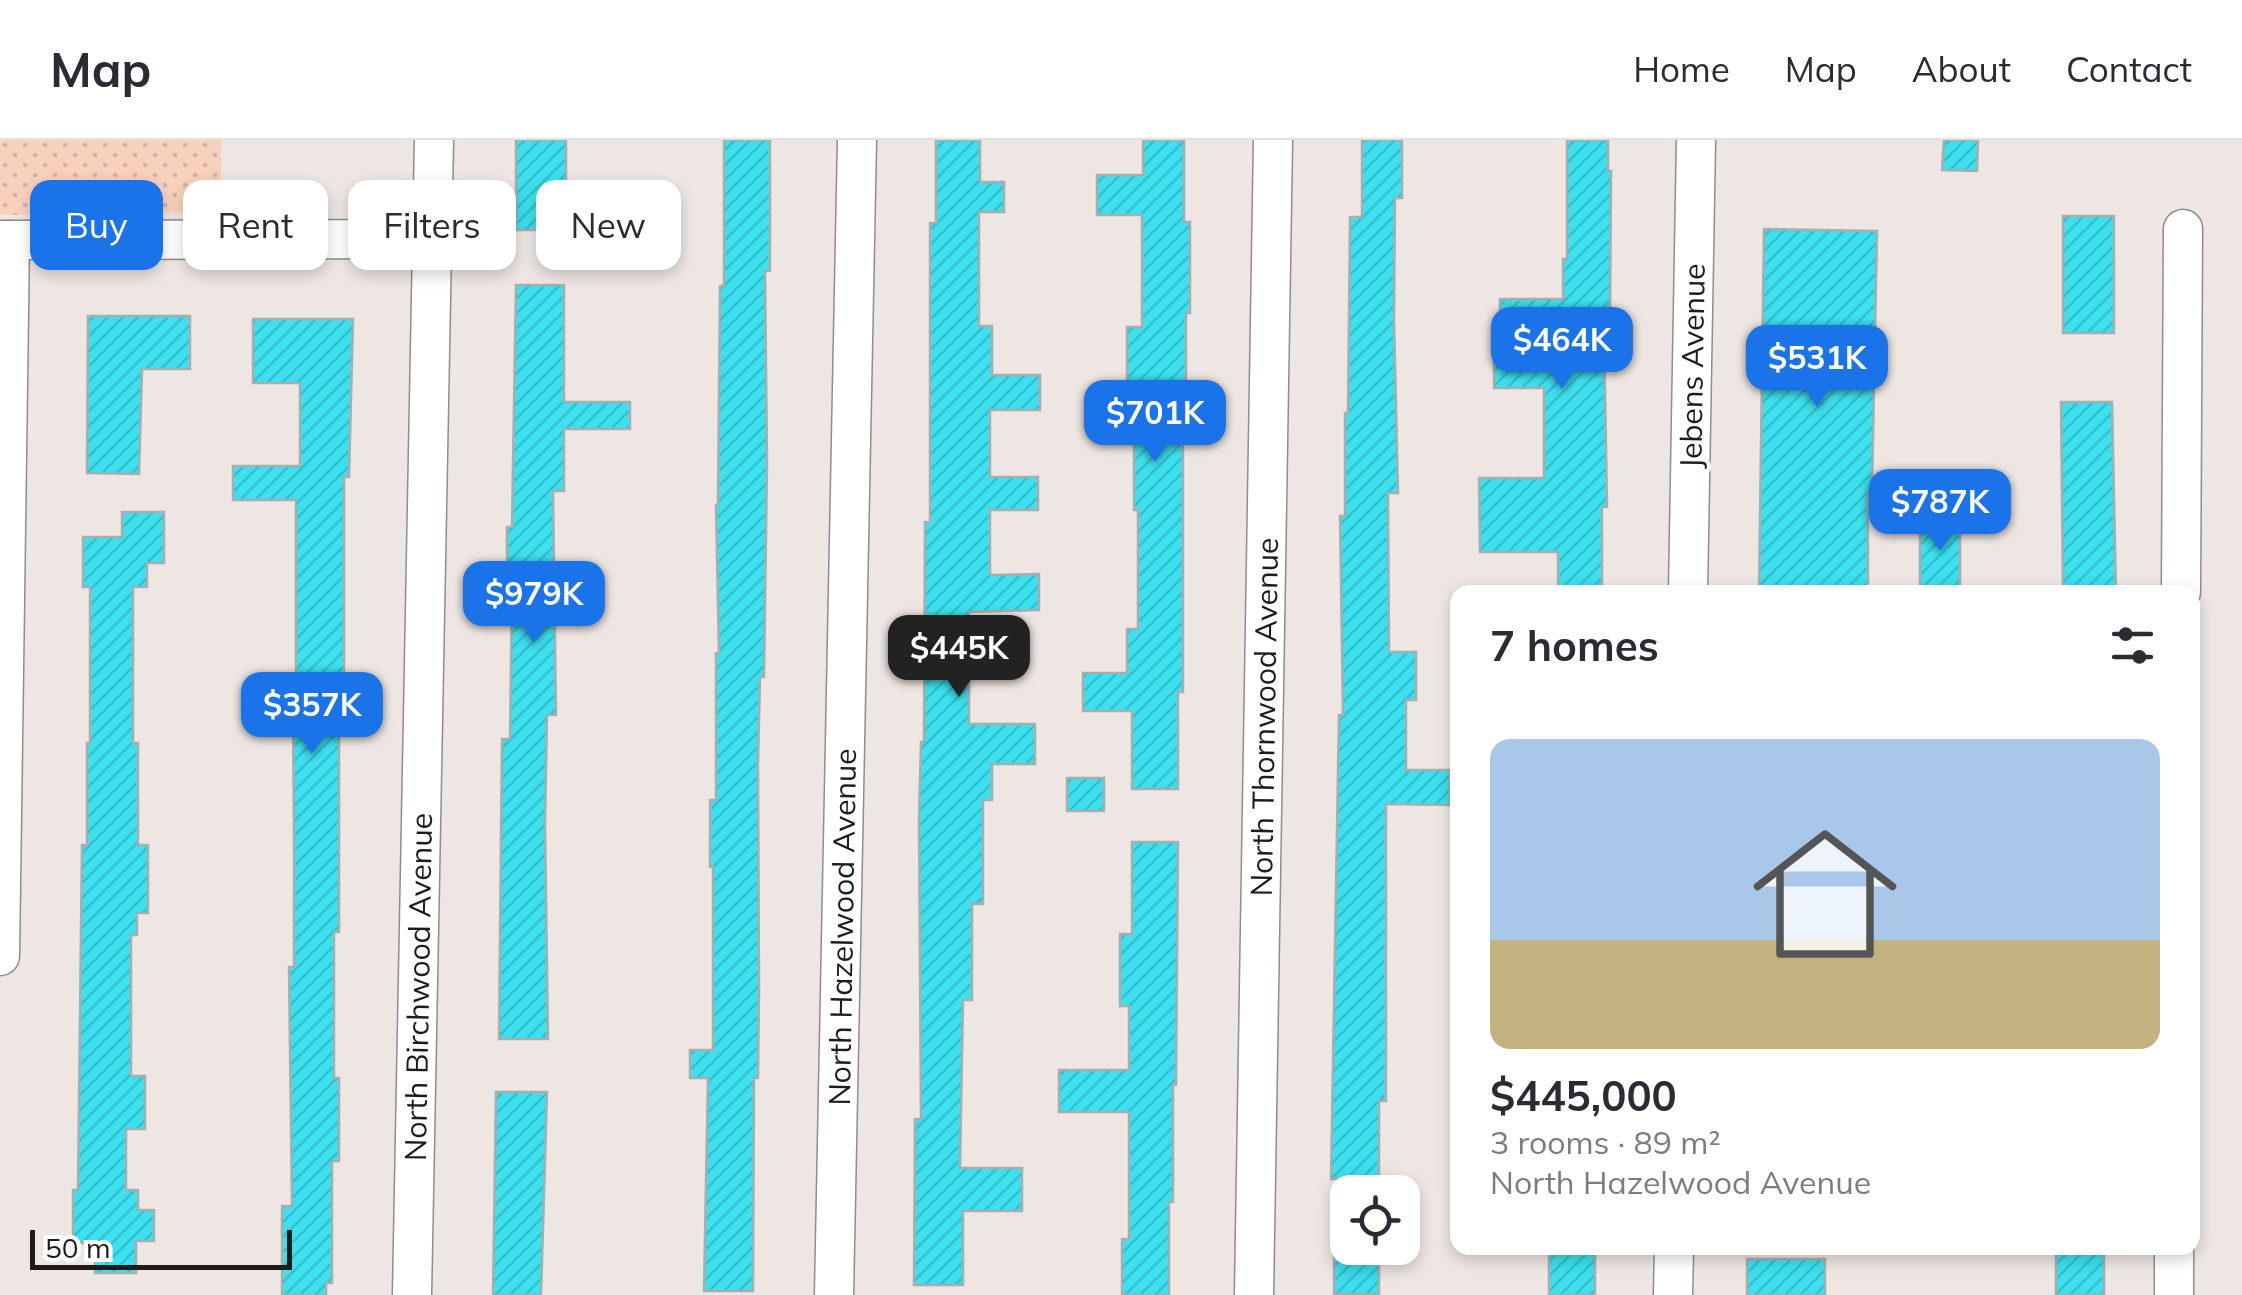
<!DOCTYPE html>
<meta charset="utf-8">
<style>
body{margin:0;font-family:Mulish,sans-serif;background:#f2f2f3;color:#2b2b33;height:100vh;display:flex;flex-direction:column;font-size:38px;white-space:nowrap}
*{box-sizing:border-box;margin:0}
p{font-size:32px;color:#7c7c81}
.icon{flex:none;width:55px;height:55px;fill:none;stroke:currentColor;stroke-width:2;stroke-linecap:round;stroke-linejoin:round}
.map{position:relative;flex:1;overflow:hidden}
.panel{position:absolute;left:1450px;top:445px;width:750px;height:670px;display:flex;flex-direction:column;background:#fff;border-radius:20px;box-shadow:0 5px 15px #0003}
.panel>*{flex:none}
.banner{position:absolute;left:30px;top:40px;width:950px;height:90px;display:flex;gap:20px}
.controls{position:absolute;left:1330px;top:1035px;display:grid;gap:20px}
.controls a{display:grid;place-items:center;width:90px;height:90px;border-radius:20px;background:#fff;box-shadow:0 5px 15px #0003;font-size:50px}
.scale{position:absolute;left:30px;bottom:25px;width:262px;box-sizing:border-box;padding-left:10px;border:5px solid #1e1b1a;border-top:0;font-size:28px;line-height:35px;white-space:nowrap;color:#1e1b1a;-webkit-text-stroke:8px #fff;paint-order:stroke}
.price{position:absolute;translate:-50% -85px;padding:0 22px;border-radius:20px;background:#1a73e8;color:#fff;font-size:32px;line-height:65px;filter:drop-shadow(0 2px 5px #0008)}
.price::after{content:'';position:absolute;left:50%;top:60px;width:30px;height:22px;margin-left:-15px;background:inherit;clip-path:polygon(0 0,100% 0,50% 100%)}
.price.selected{background:#222;color:#fff}
ul{padding:0;list-style:none}
li{display:grid;align-content:center;gap:20px;height:530px;padding:0 40px}
li+li{border-top:2px solid #e1e1e2}
li span{display:grid;place-items:center;height:310px;border-radius:20px;color:#555}
li>.icon{margin-inline-start:auto}
span .icon{width:180px;height:180px;fill:#fffc;stroke-width:1}
li b{font-size:42px}
h2{display:flex;justify-content:space-between;align-items:center;height:120px;padding:0 40px;font-size:42px}
.pill{padding:0 35px;border-radius:20px;background:#fff;box-shadow:0 5px 15px #0003;font-size:35px;line-height:90px}
.pill.selected{background:#1a73e8;color:#fff}
header{display:flex;align-items:center;gap:60px;box-sizing:border-box;height:140px;padding:0 50px;background:#fff;border-bottom:2px solid #e1e1e2}
header strong{font-size:48px}
nav{display:flex;gap:55px;margin-inline-start:auto;font-size:35px}
.map>svg:first-child{display:block}
.grass{fill:url(#grass-dots)}
.building{fill:url(#building-hatch);stroke:#a6aeaf;stroke-width:2.5}
.lines{fill:none;stroke-linecap:round;stroke-linejoin:round}
.street-casing{stroke:#928c88;stroke-width:41}
.street{stroke:#fff;stroke-width:38}
.labels{text-anchor:middle;dominant-baseline:central;stroke-width:8;stroke-linejoin:round;paint-order:stroke}
.street-label{font-size:30px;fill:#1e1b1a;stroke:#fff}
</style>
<header>
<strong>Map</strong>
<nav><a>Home</a><a>Map</a><a>About</a><a>Contact</a></nav>
</header>
<div class="map">
<svg width="2242" height="1155" viewBox="0 0 2242 1155">
<defs>
<pattern id="grass-dots" width="8" height="8" patternUnits="userSpaceOnUse" patternTransform="scale(2.5)"><rect width="8" height="8" fill="#f8d1bd"/><path d="M2 2h.1M6 6h.1" fill="none" stroke="#d4b3a2" stroke-width="1.8" stroke-linecap="round"/></pattern>
<pattern id="building-hatch" width="6" height="6" patternUnits="userSpaceOnUse" patternTransform="scale(2.5)"><rect width="6" height="6" fill="#3ce0ee"/><path d="M-1 1l2-2M0 6l6-6M5 7l2-2" fill="none" stroke="#34c0cc"/></pattern>
</defs>
<rect width="100%" height="100%" fill="#ede6e2"/>
<polygon class="grass" points="0,0 221,0 222,72 0,75"/>
<g class="building">
<rect x="516" y="0" width="50" height="90"/>
<polygon points="724,0 770,0 770,131 765,131 767,323 764,537 760,537 758,624 759,851 758,938 754,938 753,1151 704,1151 708,938 690,938 690,910 713,910 713,727 710,727 710,660 716,660 716,513 719,513 716,365 718,365 720,146 724,146"/>
<polygon points="936,0 980,0 980,42 1004,42 1004,72 979,72 979,186 992,186 992,235 1040,235 1040,270 990,270 990,337 1038,337 1038,370 990,370 990,435 1039,434 1039,470 969,472 969,584 1035,584 1035,624 992,624 992,660 983,660 983,764 972,764 972,860 963,860 960,1028 1022,1028 1022,1071 963,1071 963,1145 914,1145 915,979 921,979 919,680 921,602 924,602 925,382 930,382 930,83 936,83"/>
<polygon points="1143,0 1184,0 1184,82 1190,82 1190,173 1186,173 1186,258 1183,258 1183,552 1178,552 1178,649 1132,649 1132,571 1083,571 1083,533 1127,533 1127,489 1138,489 1138,370 1134,370 1134,258 1127,258 1127,187 1142,187 1142,75 1097,75 1097,35 1143,35"/>
<polygon points="1362,0 1402,0 1402,58 1395,58 1394,179 1398,353 1388,353 1389,512 1416,512 1416,560 1406,560 1406,630 1450,630 1450,665 1386,664 1386,961 1379,961 1379,1039 1331,1039 1339,575 1343,575 1340,376 1345,376 1345,273 1348,273 1350,77 1362,77"/>
<polygon points="1567,0 1608,0 1608,31 1611,31 1610,190 1604,190 1607,367 1602,367 1602,452 1558,452 1558,412 1480,412 1479,338 1544,338 1544,248 1494,248 1494,205 1500,205 1500,159 1563,159 1563,119 1567,119"/>
<polygon points="1944,0 1978,0 1977,31 1942,30"/>
<rect x="2063" y="76" width="51" height="117"/>
<polygon points="1764,89 1877,91 1872,353 1868,353 1868,452 1759,452"/>
<polygon points="516,145 564,145 564,262 630,262 630,289 564,289 564,351 553,351 556,575 547,575 545,685 548,899 499,899 502,599 510,599 512,451 507,451 507,387 512,387"/>
<polygon points="88,176 190,176 190,229 142,229 139,334 87,333"/>
<polygon points="253,179 353,179 349,337 344,337 344,578 339,578 339,792 334,792 334,938 339,938 339,1021 332,1021 332,1143 326,1143 326,1155 282,1155 282,1066 292,1066 289,827 294,827 294,695 293,578 279,578 279,540 296,540 296,360 233,360 233,326 300,326 300,243 253,243"/>
<polygon points="2061,262 2112,262 2116,452 2063,452"/>
<polygon points="122,372 164,372 164,423 147,423 147,447 133,447 133,603 138,603 138,705 148,705 148,773 137,773 137,795 131,795 131,936 145,936 145,989 126,989 126,1050 138,1050 138,1070 154,1070 154,1101 136,1101 136,1133 95,1133 95,1103 73,1103 73,1050 78,1050 82,705 87,705 87,603 90,603 90,447 83,447 83,397 122,397"/>
<rect x="1920" y="375" width="40" height="77"/>
<rect x="1067" y="638" width="37" height="33"/>
<polygon points="1132,702 1178,702 1176,945 1173,945 1173,1062 1169,1062 1169,1155 1122,1155 1122,1099 1129,1099 1129,972 1059,972 1059,930 1129,930 1129,866 1120,866 1120,794 1132,794"/>
<polygon points="496,952 547,952 541,1155 493,1155"/>
<rect x="1334" y="1108" width="45" height="46"/>
<rect x="2056" y="1108" width="48" height="47"/>
<rect x="1549" y="1114" width="46" height="41"/>
<rect x="1747" y="1119" width="78" height="36"/>
</g>
<g class="lines">
<g class="street-casing">
<g id="street">
<polyline points="0,100 433,99"/>
<polyline points="1688,452 1696,0"/>
<polyline points="2181,452 2183,89"/>
<polyline points="0,816 10,100"/>
<polyline points="412,1155 434,0"/>
<polyline points="834,1155 857,0"/>
<polyline points="1254,1155 1273,0"/>
<polyline points="1673,1155 1674,1108"/>
<polyline points="2174,1155 2174,1108"/>
</g>
</g>
<use href="#street" class="street"/>
</g>
<g class="labels">
<g class="street-label">
<text transform="translate(1692 226) rotate(-89)">Jebens Avenue</text>
<text transform="translate(1264 577) rotate(-89)">North Thornwood Avenue</text>
<text transform="translate(842 787) rotate(-89)">North Hazelwood Avenue</text>
<text transform="translate(418 847) rotate(-89)">North Birchwood Avenue</text>
</g>
</g>
</svg>
<div class="controls">
<a><svg class="icon" aria-label="locate" viewBox="0 0 24 24"><circle cx="12" cy="12" r="6"/><path d="M12 2v4M12 18v4M2 12h4M18 12h4"/></svg></a>
</div>
<div class="scale">50 m</div>
<b class="price" style="left:1562px;top:252px">$464K</b>
<b class="price" style="left:1817px;top:270px">$531K</b>
<b class="price" style="left:1155px;top:325px">$701K</b>
<b class="price" style="left:1940px;top:414px">$787K</b>
<b class="price" style="left:534px;top:506px">$979K</b>
<b class="price selected" style="left:959px;top:560px">$445K</b>
<b class="price" style="left:312px;top:617px">$357K</b>
<div class="banner">
<a class="pill selected">Buy</a>
<a class="pill">Rent</a>
<a class="pill">Filters</a>
<a class="pill">New</a>
</div>
<section class="panel">
<h2>7 homes<svg class="icon" aria-label="filters" viewBox="0 0 24 24"><path d="M4 7h16M4 17h16"/><circle cx="9" cy="7" r="2"/><circle cx="15" cy="17" r="2"/></svg></h2>
<ul>
<li><span style="background:linear-gradient(#a9c7e8 65%,#c2b280 0)"><svg class="icon" aria-label="home" viewBox="0 0 24 24"><path d="M3 11l9-7 9 7M6 9v11h12V9"/></svg></span><div><b>$445,000</b><p>3 rooms · 89 m²</p><p>North Hazelwood Avenue</p></div></li>
</ul>
</section>
</div>
